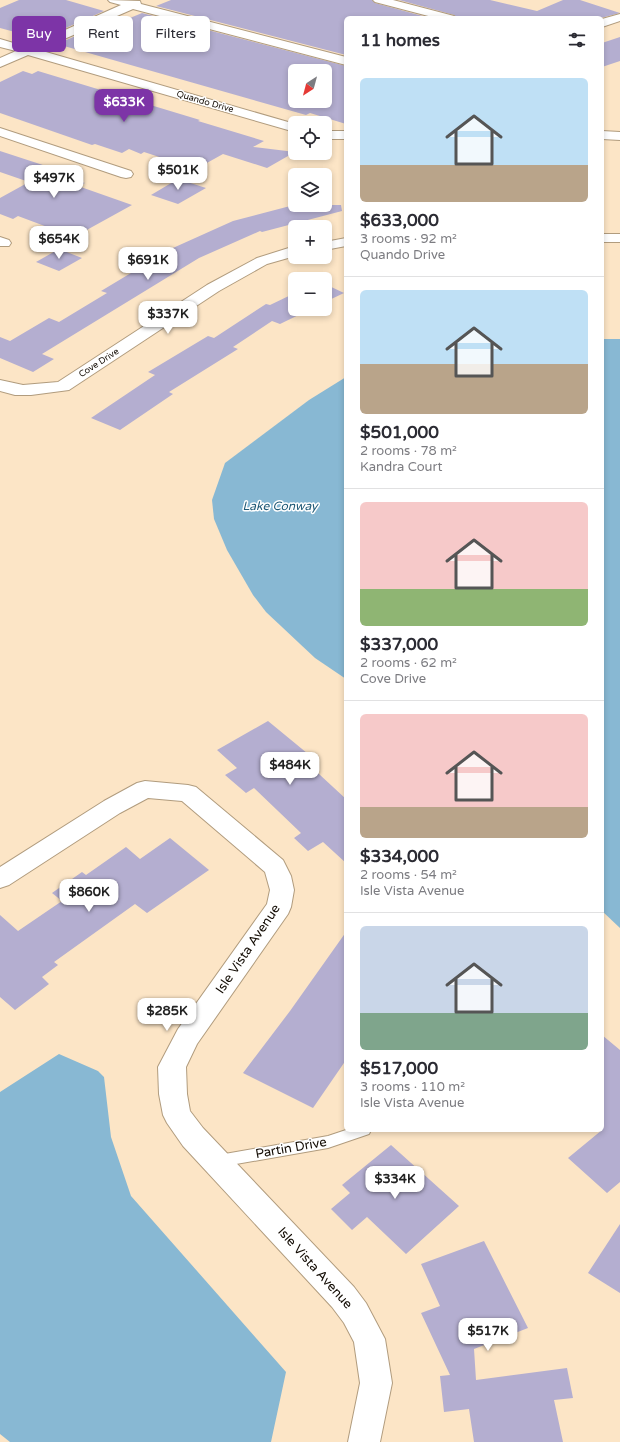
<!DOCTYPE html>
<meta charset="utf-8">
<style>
body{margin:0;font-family:"Varela Round",sans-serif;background:#f2f2f3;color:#2b2b33;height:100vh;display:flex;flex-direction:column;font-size:15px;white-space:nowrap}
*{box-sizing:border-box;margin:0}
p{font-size:13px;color:#7c7c81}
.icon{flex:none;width:22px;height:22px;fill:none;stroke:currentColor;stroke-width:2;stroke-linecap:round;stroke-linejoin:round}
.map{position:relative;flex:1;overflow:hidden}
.panel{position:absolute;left:344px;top:16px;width:260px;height:1116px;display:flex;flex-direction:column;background:#fff;border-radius:6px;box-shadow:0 2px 6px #0003}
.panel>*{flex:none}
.guide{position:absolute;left:12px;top:16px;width:272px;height:36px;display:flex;gap:8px}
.needle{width:26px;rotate:216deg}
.tools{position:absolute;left:288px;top:64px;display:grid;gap:8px}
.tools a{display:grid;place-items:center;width:44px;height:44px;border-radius:6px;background:#fff;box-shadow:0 2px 6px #0003;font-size:20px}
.price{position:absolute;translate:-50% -34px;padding:0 9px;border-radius:8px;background:#fff;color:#222;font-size:13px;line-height:26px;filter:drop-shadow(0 1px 2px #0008)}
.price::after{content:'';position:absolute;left:50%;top:24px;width:12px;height:9px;margin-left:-6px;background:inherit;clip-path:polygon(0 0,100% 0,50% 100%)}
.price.current{background:#7d34a7;color:#fff}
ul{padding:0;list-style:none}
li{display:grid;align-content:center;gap:8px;height:212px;padding:0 16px}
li+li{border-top:1px solid #e1e1e2}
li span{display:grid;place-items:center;height:124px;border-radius:6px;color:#555}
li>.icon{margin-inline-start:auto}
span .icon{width:72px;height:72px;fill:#fffc;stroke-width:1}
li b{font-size:17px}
h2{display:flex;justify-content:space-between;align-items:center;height:48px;padding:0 16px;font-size:17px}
.tag{padding:0 14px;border-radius:6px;background:#fff;box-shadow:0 2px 6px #0003;font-size:14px;line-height:36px}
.tag.current{background:#7d34a7;color:#fff}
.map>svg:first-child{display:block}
.water{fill:#88b8d3}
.building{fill:#b4aed0;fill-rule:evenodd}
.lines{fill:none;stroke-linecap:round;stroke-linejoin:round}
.service-casing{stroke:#b19c7e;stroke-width:2}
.minor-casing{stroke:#b19c7e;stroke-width:2}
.service{fill:#fff;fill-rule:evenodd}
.minor{fill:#fff;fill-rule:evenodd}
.labels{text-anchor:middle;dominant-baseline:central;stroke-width:3;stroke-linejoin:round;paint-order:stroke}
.far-street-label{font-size:9px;fill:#120b03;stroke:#fff}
.water-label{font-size:12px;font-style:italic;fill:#1e5976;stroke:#fff}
.near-street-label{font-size:13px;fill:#120b03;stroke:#fff}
</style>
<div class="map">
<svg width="620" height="1442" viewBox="0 0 620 1442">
<rect width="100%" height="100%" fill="#fce5c6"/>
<g class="water">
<polygon points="602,339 620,339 620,928 602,911"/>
<polygon points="346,377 346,679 315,658 266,612 253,595 227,550 214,519 212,500 225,463 309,400"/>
<polygon points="59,1054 98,1071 104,1077 111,1137 131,1196 286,1372 271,1442 10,1442 0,1434 0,1092"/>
</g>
<g class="building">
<polygon points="19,0 66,0 104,11 41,39 0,28 0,8"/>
<polygon points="171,0 372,0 375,3 430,18 346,18 346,55 156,6"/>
<polygon points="399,0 490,0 537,11 563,0 580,0 620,13 601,18 458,18 454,15"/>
<path d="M 142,13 L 346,66 L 346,124 L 310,113 L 306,115 L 57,44 L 122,16 L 130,18 ZM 295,71 L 325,71 L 325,101 L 295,101 Z"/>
<polygon points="620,37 620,61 602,67 602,43"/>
<polygon points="23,71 32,74 38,71 200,120 198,121 264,141 253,147 295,152 267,168 223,154 196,169 144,152 141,154 129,149 122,153 95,144 92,145 0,113 0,82"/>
<polygon points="0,151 49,167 45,170 85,183 78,186 132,205 74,237 18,216 13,219 0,214 0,198 29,182 0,172"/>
<polygon points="178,179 206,188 178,204 151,195"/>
<polygon points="294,205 341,205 342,211 262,232 260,231 199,258 42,354 54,359 33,372 0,358 0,337 10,341 49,318 59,322 107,293 101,291 136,270 124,266 155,248 164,252 233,221"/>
<polygon points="59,249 82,258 59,271 36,262"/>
<polygon points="325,284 344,293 325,302"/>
<polygon points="295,293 295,309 311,309 280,324 272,321 233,347 238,349 169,392 173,394 120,430 91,418 155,375 148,372 208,336 214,338 266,304 270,305"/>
<polygon points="268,721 313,758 306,762 346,799 346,863 323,842 308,851 294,838 301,833 254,788 246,793 225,775 237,768 217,750"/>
<polygon points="170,838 209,870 147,913 135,904 54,962 58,965 42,977 49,984 15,1010 0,997 0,915 18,931 62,901 52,893 82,872 86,875 126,847 140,859"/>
<polygon points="346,932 346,1060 313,1108 243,1073 290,1011"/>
<polygon points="602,1035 620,1050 620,1182 607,1193 568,1158 602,1130"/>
<polygon points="391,1145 459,1206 406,1254 367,1217 352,1230 331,1209 350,1193 342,1185"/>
<polygon points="620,1224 620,1293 588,1273"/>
<polygon points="484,1241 528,1328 474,1349 476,1380 567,1368 573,1398 554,1400 563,1442 474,1442 469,1409 444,1412 440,1376 450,1375 421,1313 440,1306 421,1264"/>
</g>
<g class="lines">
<g class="service-casing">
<polygon id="service" points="346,1130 371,1130 369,1134 328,1148 219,1167 214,1165 212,1161 214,1157 219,1155 328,1136"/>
</g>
<g class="minor-casing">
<g id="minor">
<polygon points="108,0 140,1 141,4 346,57 346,65 133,9 39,50 295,124 295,132 28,55 0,67 0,58 16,51 0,47 0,39 27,47 121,5 110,2"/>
<polygon points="373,0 393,0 454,16 456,18 436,18 375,2"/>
<polygon points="620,14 620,21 602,27 602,19"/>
<polygon points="0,128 131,171 133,174 131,177 126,178 121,177 0,136"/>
<rect x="325" y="131" width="21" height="8"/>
<polygon points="602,131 620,132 620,140 602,139"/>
<rect x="602" y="234" width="18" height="8"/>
<polygon points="0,237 9,240 11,243 9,246 0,246"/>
<polygon points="346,238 346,246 325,250 325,242"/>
<polygon points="295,246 295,256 267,264 219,291 69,390 31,395 15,395 0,391 0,380 23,385 58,382 207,285 257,258"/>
<polygon points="145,781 188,785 196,787 283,860 291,876 294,890 291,907 288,914 197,1044 186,1067 187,1094 190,1111 203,1128 354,1287 366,1303 385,1339 392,1383 380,1442 348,1442 360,1383 354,1342 344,1323 332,1307 183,1146 167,1123 163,1115 159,1094 158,1067 178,1029 267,904 270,890 265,872 182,801 148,798 120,813 9,885 0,888 0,867 104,801 137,783"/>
</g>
</g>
<use href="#service" class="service"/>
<use href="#minor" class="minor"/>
</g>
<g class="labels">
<g class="far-street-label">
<text transform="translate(205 102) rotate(16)">Quando Drive</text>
<text transform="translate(99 363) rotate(-33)">Cove Drive</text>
</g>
<g class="water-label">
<text x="280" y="506">Lake Conway</text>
</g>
<g class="near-street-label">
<text transform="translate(248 949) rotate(-56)">Isle Vista Avenue</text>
<text transform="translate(291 1148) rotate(-10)">Partin Drive</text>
<text transform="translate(315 1268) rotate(48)">Isle Vista Avenue</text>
</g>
</g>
</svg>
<div class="tools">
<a><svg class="needle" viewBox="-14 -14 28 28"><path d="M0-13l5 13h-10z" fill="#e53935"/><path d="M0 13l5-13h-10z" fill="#7c7c81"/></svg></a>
<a><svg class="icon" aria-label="locate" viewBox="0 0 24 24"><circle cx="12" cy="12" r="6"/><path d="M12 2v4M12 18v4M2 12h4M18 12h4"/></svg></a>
<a><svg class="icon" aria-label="layers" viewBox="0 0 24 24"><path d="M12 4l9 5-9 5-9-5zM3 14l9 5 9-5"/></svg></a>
<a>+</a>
<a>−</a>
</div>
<b class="price current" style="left:124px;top:123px">$633K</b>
<b class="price" style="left:178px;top:191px">$501K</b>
<b class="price" style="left:54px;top:199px">$497K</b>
<b class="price" style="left:59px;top:260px">$654K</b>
<b class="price" style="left:148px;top:281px">$691K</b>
<b class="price" style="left:168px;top:335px">$337K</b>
<b class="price" style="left:290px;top:786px">$484K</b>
<b class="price" style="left:89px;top:913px">$860K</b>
<b class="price" style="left:167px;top:1032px">$285K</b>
<b class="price" style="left:395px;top:1200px">$334K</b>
<b class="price" style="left:488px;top:1352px">$517K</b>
<div class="guide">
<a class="tag current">Buy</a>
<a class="tag">Rent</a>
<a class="tag">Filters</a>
</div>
<section class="panel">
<h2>11 homes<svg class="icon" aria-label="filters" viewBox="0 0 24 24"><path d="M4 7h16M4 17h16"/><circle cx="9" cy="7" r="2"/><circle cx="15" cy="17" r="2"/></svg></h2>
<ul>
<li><span style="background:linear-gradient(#bfe0f5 70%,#b9a48a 0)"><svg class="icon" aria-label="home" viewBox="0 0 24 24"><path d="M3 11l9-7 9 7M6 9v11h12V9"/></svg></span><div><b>$633,000</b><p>3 rooms · 92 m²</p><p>Quando Drive</p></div></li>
<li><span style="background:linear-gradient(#bfe0f5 60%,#b9a48a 0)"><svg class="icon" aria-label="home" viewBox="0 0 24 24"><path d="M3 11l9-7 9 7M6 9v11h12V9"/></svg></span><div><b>$501,000</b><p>2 rooms · 78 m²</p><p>Kandra Court</p></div></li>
<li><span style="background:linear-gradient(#f6c9c9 70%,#8fb573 0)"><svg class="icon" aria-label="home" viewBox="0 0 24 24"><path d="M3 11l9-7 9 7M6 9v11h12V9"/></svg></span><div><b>$337,000</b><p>2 rooms · 62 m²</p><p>Cove Drive</p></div></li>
<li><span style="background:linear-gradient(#f6c9c9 75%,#b9a48a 0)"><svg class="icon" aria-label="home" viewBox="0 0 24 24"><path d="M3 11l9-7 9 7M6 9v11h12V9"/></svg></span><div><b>$334,000</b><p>2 rooms · 54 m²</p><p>Isle Vista Avenue</p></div></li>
<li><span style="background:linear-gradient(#c9d6e8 70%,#7fa58c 0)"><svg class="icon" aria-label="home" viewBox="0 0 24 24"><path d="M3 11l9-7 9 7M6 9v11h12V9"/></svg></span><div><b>$517,000</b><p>3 rooms · 110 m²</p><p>Isle Vista Avenue</p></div></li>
</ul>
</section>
</div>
